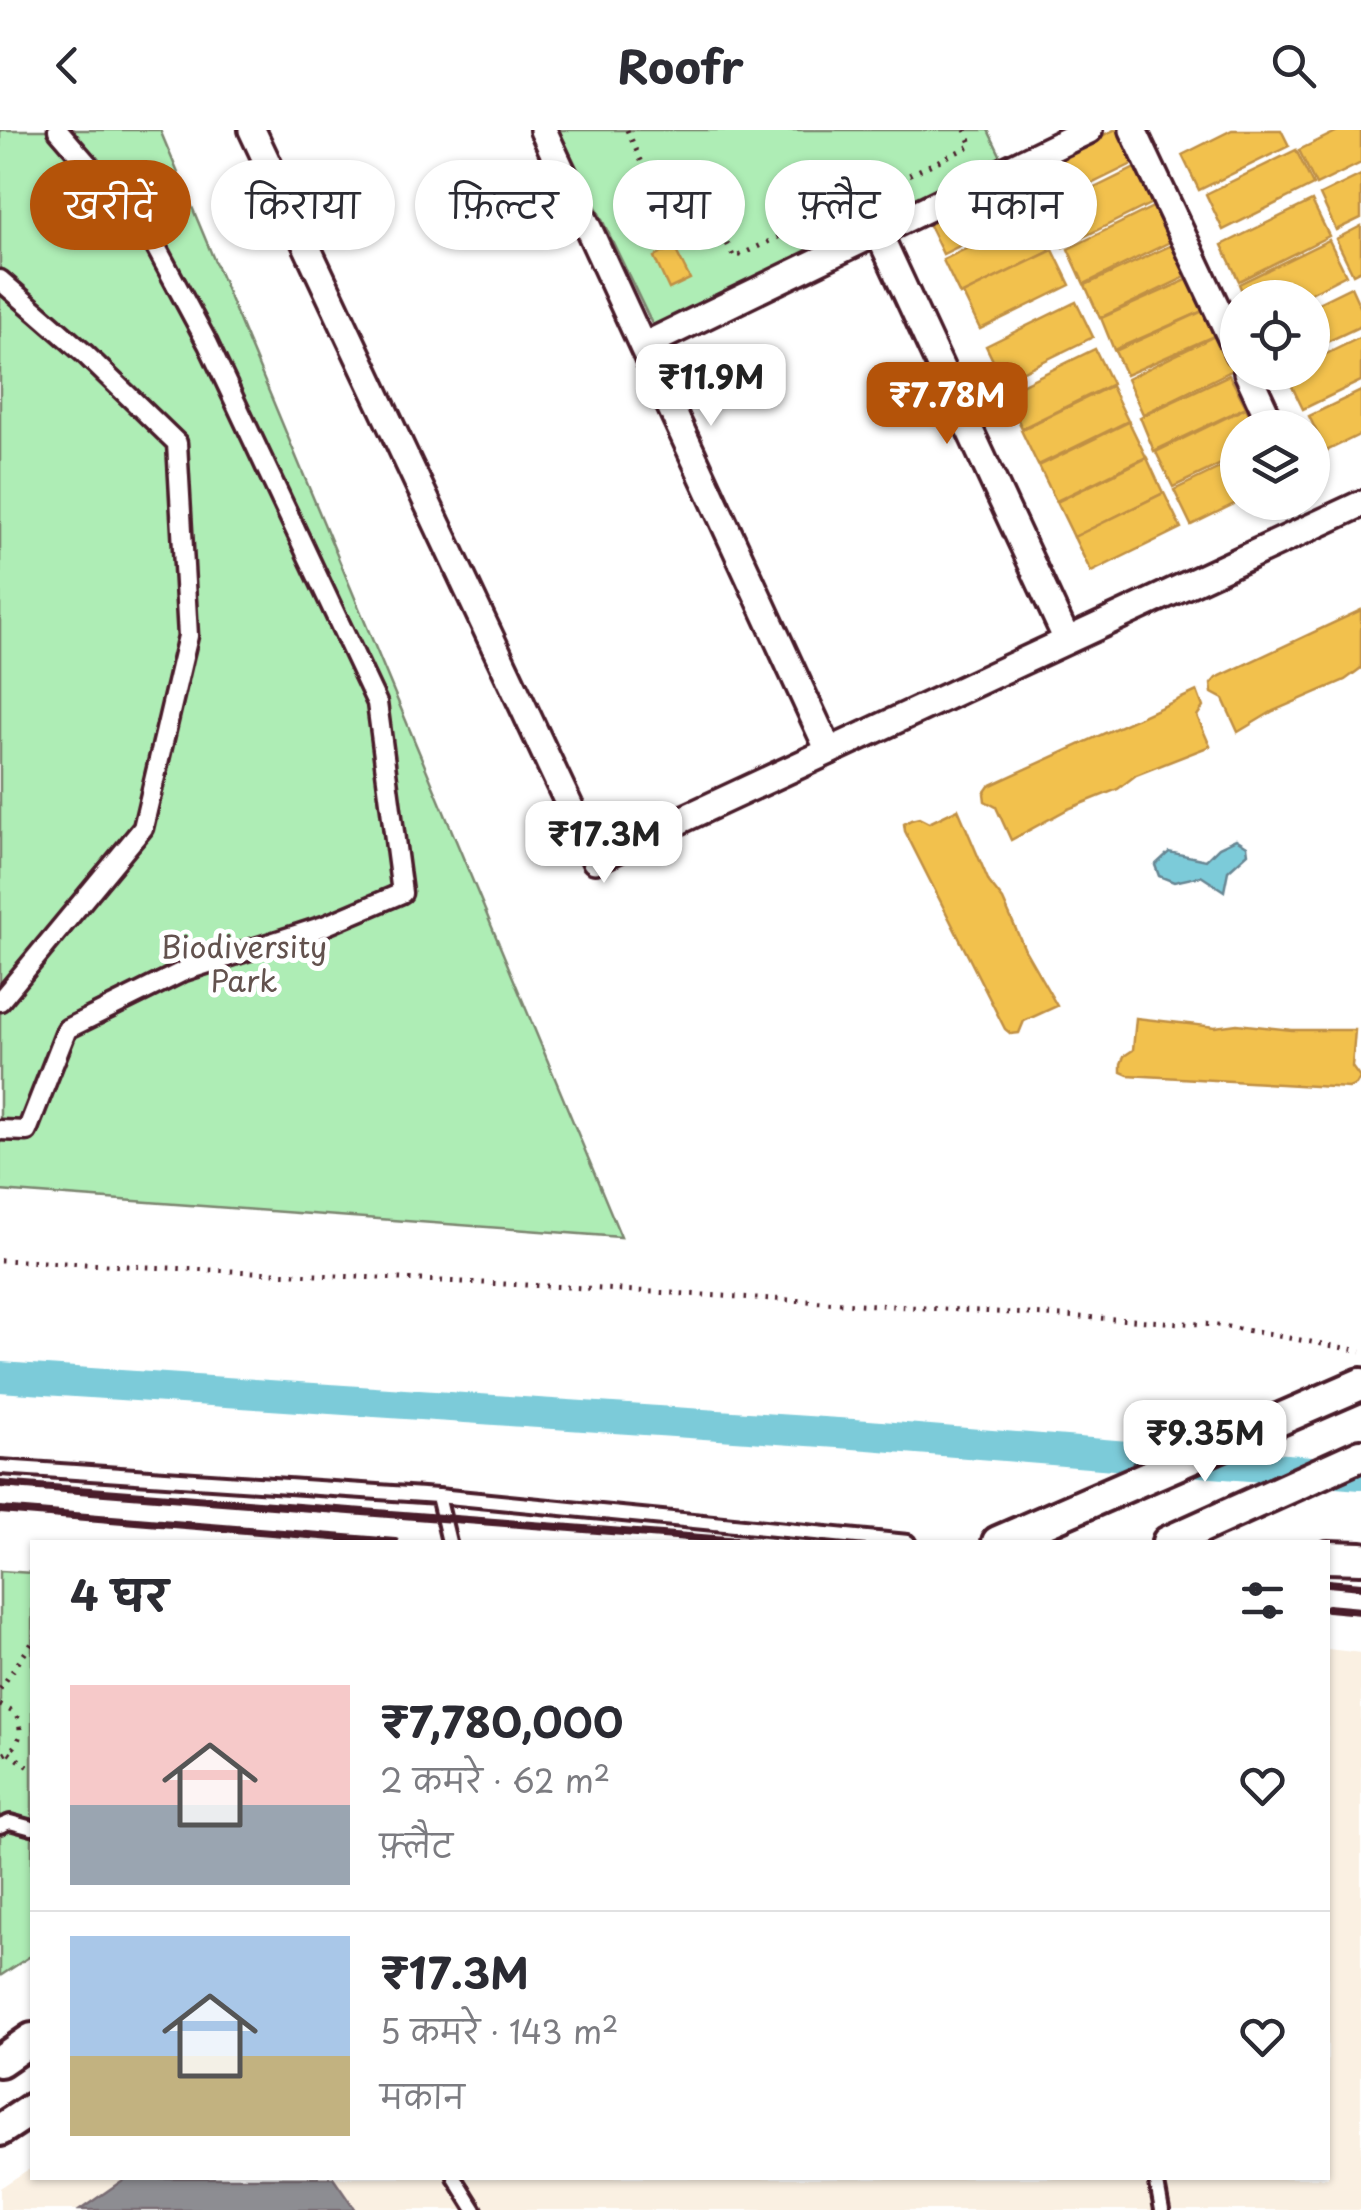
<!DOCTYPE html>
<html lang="hi">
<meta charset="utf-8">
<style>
body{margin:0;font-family:"Playpen Sans","Playpen Sans Deva",sans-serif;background:#f2f2f3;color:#2b2b33;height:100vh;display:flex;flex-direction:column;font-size:38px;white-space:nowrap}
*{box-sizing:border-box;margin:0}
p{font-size:32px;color:#7c7c81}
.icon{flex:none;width:55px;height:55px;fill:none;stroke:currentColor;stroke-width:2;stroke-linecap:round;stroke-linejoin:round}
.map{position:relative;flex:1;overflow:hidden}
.panel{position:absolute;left:30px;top:1410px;width:1300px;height:640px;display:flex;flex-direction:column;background:#fff;border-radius:0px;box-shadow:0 2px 8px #0004}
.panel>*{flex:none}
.banner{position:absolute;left:30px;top:30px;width:1302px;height:90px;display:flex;gap:20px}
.tools{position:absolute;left:1220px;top:150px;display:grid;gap:20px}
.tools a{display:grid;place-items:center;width:110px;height:110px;border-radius:50%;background:#fff;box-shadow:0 2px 8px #0004;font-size:50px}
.price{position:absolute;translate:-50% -85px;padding:0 22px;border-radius:20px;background:#fff;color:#222;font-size:32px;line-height:65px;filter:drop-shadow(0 2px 5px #0008)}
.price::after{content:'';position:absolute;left:50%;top:60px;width:30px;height:22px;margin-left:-15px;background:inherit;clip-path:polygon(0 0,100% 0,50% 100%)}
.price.on{background:#b45309;color:#fff}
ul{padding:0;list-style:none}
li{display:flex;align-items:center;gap:30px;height:250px;padding:0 40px}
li+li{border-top:2px solid #e1e1e2}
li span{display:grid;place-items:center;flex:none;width:280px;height:200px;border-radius:0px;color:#555}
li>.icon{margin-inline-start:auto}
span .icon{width:120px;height:120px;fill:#fffc;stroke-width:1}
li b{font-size:42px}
h2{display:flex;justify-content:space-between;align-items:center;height:120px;padding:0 40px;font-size:42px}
.chip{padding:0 35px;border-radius:45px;background:#fff;box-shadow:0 2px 8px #0004;font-size:35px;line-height:90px}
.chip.on{background:#b45309;color:#fff}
header{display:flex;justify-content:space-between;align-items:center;height:130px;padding:0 40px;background:#fff;font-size:45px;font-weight:700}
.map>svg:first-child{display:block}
.built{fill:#faf0e2}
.green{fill:#aeedb5;stroke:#7c8670;stroke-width:2.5}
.water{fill:#7ccbd9;stroke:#688693;stroke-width:2.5}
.homes{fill:#f2c14e;stroke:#c09044;stroke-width:2.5}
.industry{fill:#8d8d92;stroke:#796c73;stroke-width:2.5}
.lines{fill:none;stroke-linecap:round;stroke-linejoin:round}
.canal{stroke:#7ccbd9;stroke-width:30}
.service-casing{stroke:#4a1f2b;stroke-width:20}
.pedestrian-casing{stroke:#4a1f2b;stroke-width:25}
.minor-casing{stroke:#4a1f2b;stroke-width:32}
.tertiary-casing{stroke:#4a1f2b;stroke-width:38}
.path{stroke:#4a1f2b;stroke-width:5;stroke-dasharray:2.5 8;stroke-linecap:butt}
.service{stroke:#fff;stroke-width:12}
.pedestrian{stroke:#fff;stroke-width:18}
.minor{stroke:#fff;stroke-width:25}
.tertiary{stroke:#fff;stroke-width:30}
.rail{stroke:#4a1f2b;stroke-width:8}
.labels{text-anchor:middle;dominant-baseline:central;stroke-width:10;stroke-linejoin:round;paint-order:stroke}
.park-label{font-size:30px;fill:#63524e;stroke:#fff}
</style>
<header><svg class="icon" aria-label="back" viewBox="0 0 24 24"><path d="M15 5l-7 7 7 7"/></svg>Roofr<svg class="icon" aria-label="search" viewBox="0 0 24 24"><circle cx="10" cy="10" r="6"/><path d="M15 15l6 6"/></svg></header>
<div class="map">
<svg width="1361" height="2080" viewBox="0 0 1361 2080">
<rect width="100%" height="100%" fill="#fff"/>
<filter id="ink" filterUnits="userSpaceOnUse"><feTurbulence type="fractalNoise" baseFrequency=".01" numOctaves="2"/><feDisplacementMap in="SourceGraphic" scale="20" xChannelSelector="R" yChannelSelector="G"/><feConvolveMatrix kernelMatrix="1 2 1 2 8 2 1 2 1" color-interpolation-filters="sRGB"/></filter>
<g filter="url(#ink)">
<polygon class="built" points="1328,1519 1361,1523 1361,2080 0,2080 0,2058 32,2037 32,2048 1328,2048"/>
<g class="green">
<polygon points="0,0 160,0 621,1107 0,1061"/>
<polygon points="559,0 988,0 1002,29 654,198"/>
<polygon points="0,1441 32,1443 32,1825 0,1846"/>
</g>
<polygon class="water" points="1236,709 1247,716 1248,723 1228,741 1224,761 1201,746 1174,752 1159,746 1155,735 1169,722 1206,730 1219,717"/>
<g class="homes">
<polygon points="1114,0 1118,0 1134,33 1044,77 1027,42"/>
<polygon points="1232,0 1281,0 1289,16 1199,60 1182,25"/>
<polygon points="1340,0 1361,0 1361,33 1316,55 1299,20"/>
<polygon points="1296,20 1313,55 1223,100 1206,64"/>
<polygon points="1135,38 1152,73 1063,117 1046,82"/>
<polygon points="1016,45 1033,80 943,124 926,89"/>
<polygon points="1361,45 1361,88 1336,100 1320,65"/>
<polygon points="1312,71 1329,106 1239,151 1222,115"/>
<polygon points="1157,75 1174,110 1084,154 1068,119"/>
<polygon points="1033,86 1050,121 960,165 943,130"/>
<polygon points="1361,96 1361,140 1353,144 1336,109"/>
<polygon points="1329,110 1346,145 1301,168 1245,168 1239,154"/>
<polygon points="1176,113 1190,145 1100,188 1085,155"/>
<polygon points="674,117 690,149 669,159 654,127"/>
<polygon points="1053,120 1070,155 980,199 963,164"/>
<polygon points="1191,148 1205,180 1114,220 1101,188"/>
<polygon points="1351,157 1361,179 1361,196 1312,219 1312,176"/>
<polygon points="1076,172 1093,207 1003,251 986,216"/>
<polygon points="1205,180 1216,205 1126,245 1115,221"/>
<polygon points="1217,205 1233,240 1143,284 1127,249"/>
<polygon points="1361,207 1361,251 1303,279 1286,244 1312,242 1312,231"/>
<polygon points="1095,219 1112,254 1022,298 1005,263"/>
<polygon points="1229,245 1246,277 1154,321 1140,287"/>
<polygon points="1111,256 1128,291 1038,335 1021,300"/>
<polygon points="1361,261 1361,304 1326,321 1309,286"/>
<polygon points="1246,278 1256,298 1238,298 1238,326 1173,357 1156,322"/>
<polygon points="1129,292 1146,327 1056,371 1039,336"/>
<polygon points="1147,328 1163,363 1074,407 1057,372"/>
<polygon points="1238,329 1238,372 1191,395 1174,360"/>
<polygon points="1164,363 1181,398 1091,442 1074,407"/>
<polygon points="1361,480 1361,538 1345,550 1273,581 1238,602 1223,569 1212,563 1211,554 1216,548"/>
<polygon points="1197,561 1203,577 1197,586 1210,616 1136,645 1118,659 1068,679 1011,710 996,677 985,671 984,663 989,656"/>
<polygon points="958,679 989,752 1003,770 1025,820 1057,876 1024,891 1019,903 1011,904 1005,899 905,701 904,694 911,690 919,688 929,693"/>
<polygon points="1136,888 1215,897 1237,894 1292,900 1355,900 1352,937 1360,948 1356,955 1349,958 1128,945 1121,942 1121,934 1124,926 1133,920"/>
</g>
<polygon class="industry" points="126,2048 333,2048 355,2080 80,2080"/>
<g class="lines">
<polyline class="canal" points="0,1247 868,1305 1361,1345"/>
<g class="service-casing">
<g id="service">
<polyline points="0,1337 438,1366 449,1412"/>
<polyline points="438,1366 908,1412"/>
<polyline points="0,1696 10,1692 32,1698"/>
<polyline points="455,2048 475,2080"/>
<polyline points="1156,2048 1162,2080"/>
</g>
</g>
<g class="pedestrian-casing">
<g id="pedestrian">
<polyline points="0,150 85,224 177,313 188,506 143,698 0,871"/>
<polyline points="0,1000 27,1001 67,899 184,841 324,796 402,763 377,573 208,214 150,106 58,0"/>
</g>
</g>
<g class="minor-casing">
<g id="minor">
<polyline points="252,0 595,730 1361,374"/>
<polyline points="543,0 829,621"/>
<polyline points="1133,0 1238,223"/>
<polyline points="878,102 1067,510"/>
<polyline points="643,216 1089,0"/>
<polyline points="1247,242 1273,298"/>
</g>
</g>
<g class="tertiary-casing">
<g id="tertiary">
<polyline points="998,1412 1361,1254"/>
<polyline points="1168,1412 1361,1325"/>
<polyline points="1328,1427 1361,1428"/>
<polyline points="0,1931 32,1909"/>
<polyline points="0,2000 32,1979"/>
</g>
</g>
<g class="path">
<polyline points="627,0 663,78 701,59 734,128 972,15 965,0"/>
<polyline points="0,1130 568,1157 1217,1195 1361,1221"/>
<polyline points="0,1559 32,1513"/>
<path d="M 0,1575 L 15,1583 C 25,1602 20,1618 0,1626"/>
<polyline points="9,1623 32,1639"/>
</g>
<use href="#service" class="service"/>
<use href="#pedestrian" class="pedestrian"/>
<use href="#minor" class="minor"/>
<use href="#tertiary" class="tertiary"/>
<g class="rail">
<polyline points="0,1354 753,1412"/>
<polyline points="0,1380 395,1412"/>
<polyline points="1328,1453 1361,1456"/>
<polyline points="1328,1478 1361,1481"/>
</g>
</g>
</g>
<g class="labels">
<g class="park-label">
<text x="244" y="815">Biodiversity<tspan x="244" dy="34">Park</tspan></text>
</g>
</g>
</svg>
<div class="tools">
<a><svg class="icon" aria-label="locate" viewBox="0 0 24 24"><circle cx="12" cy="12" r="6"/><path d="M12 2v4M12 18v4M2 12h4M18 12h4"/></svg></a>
<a><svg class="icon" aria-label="layers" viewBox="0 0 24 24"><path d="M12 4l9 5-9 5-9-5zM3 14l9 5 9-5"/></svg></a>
</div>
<b class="price" style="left:711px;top:299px">₹11.9M</b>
<b class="price on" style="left:947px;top:317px">₹7.78M</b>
<b class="price" style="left:604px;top:756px">₹17.3M</b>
<b class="price" style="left:1205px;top:1355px">₹9.35M</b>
<div class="banner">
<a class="chip on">खरीदें</a>
<a class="chip">किराया</a>
<a class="chip">फ़िल्टर</a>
<a class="chip">नया</a>
<a class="chip">फ़्लैट</a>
<a class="chip">मकान</a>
</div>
<section class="panel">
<h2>4 घर<svg class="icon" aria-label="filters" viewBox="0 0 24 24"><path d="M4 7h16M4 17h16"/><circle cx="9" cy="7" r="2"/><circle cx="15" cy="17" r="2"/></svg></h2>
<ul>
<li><span style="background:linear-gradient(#f6c9c9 60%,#9aa5b1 0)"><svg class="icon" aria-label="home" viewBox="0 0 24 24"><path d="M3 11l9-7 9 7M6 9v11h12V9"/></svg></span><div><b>₹7,780,000</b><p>2 कमरे · 62 m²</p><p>फ़्लैट</p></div><svg class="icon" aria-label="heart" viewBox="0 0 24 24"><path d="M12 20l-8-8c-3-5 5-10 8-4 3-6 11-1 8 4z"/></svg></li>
<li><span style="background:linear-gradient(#a9c7e8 60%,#c2b280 0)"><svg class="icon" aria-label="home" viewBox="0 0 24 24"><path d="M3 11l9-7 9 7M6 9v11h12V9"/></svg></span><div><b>₹17.3M</b><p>5 कमरे · 143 m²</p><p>मकान</p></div><svg class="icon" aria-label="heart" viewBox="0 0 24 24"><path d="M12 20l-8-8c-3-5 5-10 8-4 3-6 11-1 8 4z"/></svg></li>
</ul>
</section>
</div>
